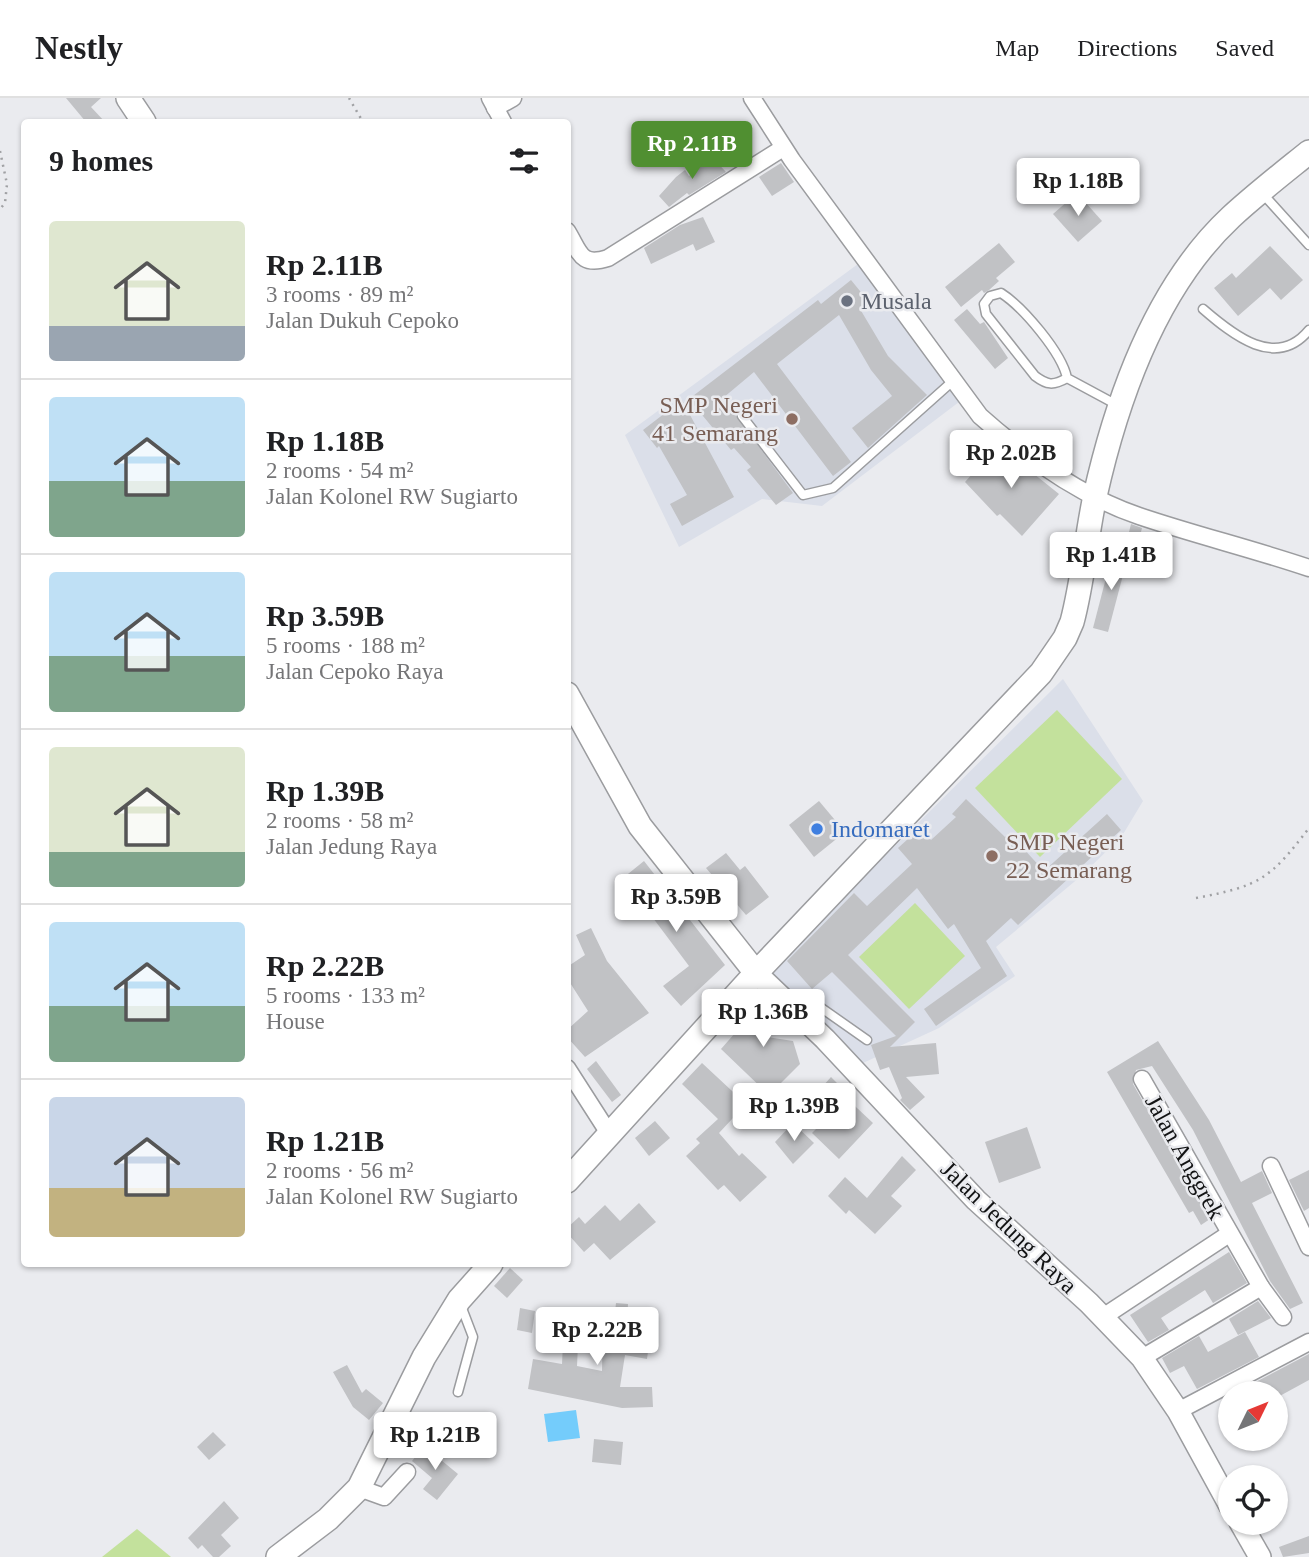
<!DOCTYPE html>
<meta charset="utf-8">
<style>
body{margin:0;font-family:"Times New Roman",serif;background:#f2f2f2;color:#202124;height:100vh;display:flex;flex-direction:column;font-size:26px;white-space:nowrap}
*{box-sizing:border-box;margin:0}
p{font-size:23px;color:#757577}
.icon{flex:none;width:38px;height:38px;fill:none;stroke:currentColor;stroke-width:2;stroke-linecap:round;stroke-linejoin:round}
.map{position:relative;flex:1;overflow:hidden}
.sheet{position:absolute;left:21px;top:21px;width:550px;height:1148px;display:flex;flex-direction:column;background:#fff;border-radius:7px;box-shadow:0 2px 5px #0004}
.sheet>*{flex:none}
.needle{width:46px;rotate:47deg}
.buttons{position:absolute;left:1218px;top:1283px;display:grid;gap:14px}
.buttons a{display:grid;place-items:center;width:70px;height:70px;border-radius:50%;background:#fff;box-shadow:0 2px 5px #0004;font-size:35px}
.price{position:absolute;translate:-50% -60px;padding:0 16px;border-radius:7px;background:#fff;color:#222;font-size:23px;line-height:46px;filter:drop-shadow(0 2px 4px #0008)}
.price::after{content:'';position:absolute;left:50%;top:42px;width:21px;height:16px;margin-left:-10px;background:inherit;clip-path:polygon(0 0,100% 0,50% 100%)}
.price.selected{background:#508f31;color:#fff}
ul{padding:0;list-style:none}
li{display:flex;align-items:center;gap:21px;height:175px;padding:0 28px}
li+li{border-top:2px solid #e0e0e0}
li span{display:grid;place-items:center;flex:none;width:196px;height:140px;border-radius:7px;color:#555}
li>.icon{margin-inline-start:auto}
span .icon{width:84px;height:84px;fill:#fffc;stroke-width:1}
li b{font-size:30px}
h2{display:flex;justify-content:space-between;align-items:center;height:84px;padding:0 28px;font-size:30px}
header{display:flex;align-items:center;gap:42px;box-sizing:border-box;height:98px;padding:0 35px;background:#fff;border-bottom:2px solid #e0e0e0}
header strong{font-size:33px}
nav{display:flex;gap:38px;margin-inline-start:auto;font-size:24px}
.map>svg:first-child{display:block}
.built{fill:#dbdfe9}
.green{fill:#c3e19c}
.water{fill:#74ccfb}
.building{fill:#c1c2c5}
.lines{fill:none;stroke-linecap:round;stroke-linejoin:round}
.service-casing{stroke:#9b9c9f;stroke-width:11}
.minor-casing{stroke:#9b9c9f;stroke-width:19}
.tertiary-casing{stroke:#9b9c9f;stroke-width:24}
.secondary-casing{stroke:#9b9c9f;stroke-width:26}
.path{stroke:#a0a1a4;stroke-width:2.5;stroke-dasharray:2 5;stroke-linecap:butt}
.service{stroke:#fff;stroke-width:8}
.minor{stroke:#fff;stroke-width:16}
.tertiary{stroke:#fff;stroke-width:21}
.secondary{stroke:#fff;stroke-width:23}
.worship-dot{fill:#6b7280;stroke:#eaebef;stroke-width:2.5}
.education-dot{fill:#8d6e63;stroke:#eaebef;stroke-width:2.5}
.shop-dot{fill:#3f7fe0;stroke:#eaebef;stroke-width:2.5}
.labels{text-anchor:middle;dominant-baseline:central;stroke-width:5;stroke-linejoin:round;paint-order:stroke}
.worship-label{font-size:24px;fill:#5b616d;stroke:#eaebef;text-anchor:start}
.education-label{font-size:24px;fill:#785e54;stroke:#eaebef;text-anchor:end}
.shop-label{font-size:24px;fill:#366cbe;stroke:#eaebef;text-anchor:start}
.street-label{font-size:24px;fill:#121314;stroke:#eaebef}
</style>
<header>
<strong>Nestly</strong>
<nav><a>Map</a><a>Directions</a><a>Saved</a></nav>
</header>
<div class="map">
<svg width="1309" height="1459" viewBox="0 0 1309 1459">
<rect width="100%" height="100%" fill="#eaebef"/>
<g class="built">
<polygon points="858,166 959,304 822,408 762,401 679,449 625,337"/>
<polygon points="1063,581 1143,703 1122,738 1080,779 996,849 1015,878 939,930 863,965 769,873"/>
</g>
<g class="green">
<polygon points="1057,612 1122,681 1040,759 975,690"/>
<polygon points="915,805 965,858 909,911 859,859"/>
<polygon points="137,1431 171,1459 102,1459"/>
</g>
<polygon class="water" points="576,1312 580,1340 548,1344 544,1316"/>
<g class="building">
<polygon points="66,0 101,0 91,9 105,24 86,24"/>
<polygon points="711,58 726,74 689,97 687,95 669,109 659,98 676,79 685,72 689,78"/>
<polygon points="781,65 794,84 772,98 759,79"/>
<polygon points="1077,95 1102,123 1078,144 1053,116"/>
<polygon points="703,119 715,144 696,153 693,146 651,166 644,150 680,127"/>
<polygon points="999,145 1015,164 996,180 999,183 989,192 984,195 982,192 961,209 945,189"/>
<polygon points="1270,148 1303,182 1281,202 1270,190 1238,218 1214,190 1232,175 1236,180"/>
<polygon points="851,182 869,204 860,211 888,258 927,297 868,350 852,330 892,298 871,272 839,217 777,266 851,364 833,378 754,274 723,300 793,395 776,407 747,372 751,369 734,350 731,352 689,301 818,202 821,206"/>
<polygon points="967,211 980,226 984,224 1008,260 995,271 954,222"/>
<polygon points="682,302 734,399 682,428 670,406 687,397 659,348 657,350 643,332"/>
<polygon points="998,347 1059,396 1022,438 1000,416 997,418 965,384"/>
<polygon points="1131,426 1142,430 1135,457 1124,454"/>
<polygon points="1113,453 1128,458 1108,534 1093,530"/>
<polygon points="966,701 1005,739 1009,735 1044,773 1107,716 1121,732 1018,827 1011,820 986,843 1007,878 936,928 924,911 981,870 954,826 948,831 917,790 848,857 915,924 890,949 936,945 939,976 906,979 925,999 910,1012 900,1002 902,1000 889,969 880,972 871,947 896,938 832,874 812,891 787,863 854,795 867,808 912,766 898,750 920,730 931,742 956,719 952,716"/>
<polygon points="819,703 845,734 814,759 789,727"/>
<polygon points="726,755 740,772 745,768 769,799 746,817 706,770"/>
<polygon points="644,763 725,867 681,908 663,888 689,868 623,780"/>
<polygon points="591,830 607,863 649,915 585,959 567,939 567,932 588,913 567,880 567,869 585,857 576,837"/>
<polygon points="765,901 784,920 767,939 793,943 800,966 769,997 721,951"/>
<polygon points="1158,943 1209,1022 1241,1084 1262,1073 1272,1095 1252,1105 1303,1205 1290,1211 1270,1183 1193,1032 1152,968 1136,972 1133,986 1210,1121 1201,1127 1193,1113 1189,1115 1107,974"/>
<polygon points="596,963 621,997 612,1004 587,971"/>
<polygon points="702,965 746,1006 719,1035 739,1058 742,1055 767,1079 740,1104 724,1087 718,1092 686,1058 700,1045 696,1041 718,1021 682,986"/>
<polygon points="831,979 844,992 841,995 873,1025 839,1061 812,1035 831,1016 813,999"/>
<polygon points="655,1023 670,1040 649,1058 635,1040"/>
<polygon points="793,1025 814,1045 793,1066 775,1044"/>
<polygon points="1027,1029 1041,1070 999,1085 985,1044"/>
<polygon points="902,1058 916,1072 891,1098 902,1108 875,1136 849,1112 846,1116 828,1098 845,1079 867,1100"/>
<polygon points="1309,1072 1309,1110 1304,1113 1289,1082"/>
<polygon points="639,1105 656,1124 610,1162 594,1145 584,1154 567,1135 567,1130 579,1119 585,1126 605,1107 620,1123"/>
<polygon points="1229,1154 1247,1185 1213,1205 1205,1192 1161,1220 1169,1232 1148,1244 1130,1217"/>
<polygon points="510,1170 523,1182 507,1200 494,1188"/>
<polygon points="1258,1203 1271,1220 1238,1237 1229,1221"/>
<polygon points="616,1205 628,1206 627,1228 651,1232 647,1261 625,1257 620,1289 652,1289 653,1309 622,1310 528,1291 533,1261 562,1266 564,1225 579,1226 577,1268 602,1273 603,1223 614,1223"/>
<polygon points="520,1210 535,1213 532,1235 517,1232"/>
<polygon points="1245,1234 1259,1259 1197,1291 1184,1268 1170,1275 1162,1260 1199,1238 1208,1254"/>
<polygon points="1309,1256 1309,1282 1276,1300 1276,1295 1255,1295 1250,1287"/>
<polygon points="347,1267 362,1295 366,1291 383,1305 369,1322 353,1309 333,1274"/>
<polygon points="213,1334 226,1347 209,1362 197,1349"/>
<polygon points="594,1341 623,1344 621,1367 592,1364"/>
<polygon points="424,1348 458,1376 437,1402 423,1391 432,1380 412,1363"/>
<polygon points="224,1403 239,1420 221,1437 231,1448 219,1459 213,1459 202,1447 198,1451 188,1440"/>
<polygon points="1309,1438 1309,1455 1283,1459 1279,1449"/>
</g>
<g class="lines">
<g class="service-casing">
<g id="service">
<polyline points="1263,96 1309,147"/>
<path d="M 1203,211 C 1233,237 1276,272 1309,232"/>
<path d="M 1067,280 C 1053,288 1047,287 1035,278 L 986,216 L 984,206 L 990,198 L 1001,195 C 1023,209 1062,255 1067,280 L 1119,308"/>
<polyline points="742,318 803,397 833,390 954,282"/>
<polyline points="801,915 820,909 867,942"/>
<polyline points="458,1294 473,1239 460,1205"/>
</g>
</g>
<g class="minor-casing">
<g id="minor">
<polyline points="490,0 503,24"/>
<path d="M 752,0 L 792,62 L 980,318 C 1026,359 1080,398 1139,418 C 1195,437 1253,451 1309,470"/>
<polyline points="495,10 513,0"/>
<path d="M 567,133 C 580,154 580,169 608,160 L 783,50"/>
<polyline points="567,970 610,1037"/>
<polyline points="1271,1068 1309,1149"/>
<polyline points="1261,1189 1283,1219"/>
<polyline points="1103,1219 1229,1136"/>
<polyline points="1142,1260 1261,1189 1142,981"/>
<polyline points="1178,1313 1309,1244"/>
<polyline points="359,1390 384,1399 407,1374"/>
</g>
</g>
<g class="tertiary-casing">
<g id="tertiary">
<polyline points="756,875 825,941 976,1102 1089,1205 1142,1260 1178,1313 1230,1408"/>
<polyline points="1240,1424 1260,1459"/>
</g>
</g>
<g class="secondary-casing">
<g id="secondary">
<polyline points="128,0 144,24"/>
<polyline points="567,596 640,728 756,875"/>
<path d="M 567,1083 L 756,875 L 1041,575 L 1065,540 L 1072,524 C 1083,483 1086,440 1095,398 C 1117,300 1156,189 1231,119 C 1256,96 1283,75 1309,54"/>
<polyline points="278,1459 328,1421 359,1390 424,1259 459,1202 491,1166"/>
</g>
</g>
<g class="path">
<polyline points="349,0 363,24"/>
<polyline points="0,53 7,86 5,105 0,111"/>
<path d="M 1196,800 C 1260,788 1270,781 1309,730"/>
</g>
<use href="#service" class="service"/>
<use href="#minor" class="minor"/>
<use href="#tertiary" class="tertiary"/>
<use href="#secondary" class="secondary"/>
</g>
<circle class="worship-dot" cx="847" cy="203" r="7"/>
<g class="education-dot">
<circle cx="792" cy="321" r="7"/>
<circle cx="992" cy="758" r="7"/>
</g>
<circle class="shop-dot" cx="817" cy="731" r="7"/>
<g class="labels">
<g class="worship-label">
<text x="861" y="203">Musala</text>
</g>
<g class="education-label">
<text x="778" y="307">SMP Negeri<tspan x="778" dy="28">41 Semarang</tspan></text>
<text x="1006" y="744" text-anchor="start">SMP Negeri<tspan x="1006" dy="28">22 Semarang</tspan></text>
</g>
<g class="shop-label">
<text x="831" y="731">Indomaret</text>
</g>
<g class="street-label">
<text transform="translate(1185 1059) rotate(61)">Jalan Anggrek</text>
<text transform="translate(1009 1129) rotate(44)">Jalan Jedung Raya</text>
</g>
</g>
</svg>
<div class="buttons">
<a><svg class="needle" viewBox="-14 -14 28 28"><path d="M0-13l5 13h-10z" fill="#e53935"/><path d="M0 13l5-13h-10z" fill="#757577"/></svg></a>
<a><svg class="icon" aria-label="locate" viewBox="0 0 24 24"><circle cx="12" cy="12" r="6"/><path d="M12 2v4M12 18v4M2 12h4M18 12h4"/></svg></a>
</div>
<b class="price selected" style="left:692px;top:83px">Rp 2.11B</b>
<b class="price" style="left:1078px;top:120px">Rp 1.18B</b>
<b class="price" style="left:1011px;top:392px">Rp 2.02B</b>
<b class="price" style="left:1111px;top:494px">Rp 1.41B</b>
<b class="price" style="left:676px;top:836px">Rp 3.59B</b>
<b class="price" style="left:763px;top:951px">Rp 1.36B</b>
<b class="price" style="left:794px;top:1045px">Rp 1.39B</b>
<b class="price" style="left:597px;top:1269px">Rp 2.22B</b>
<b class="price" style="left:435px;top:1374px">Rp 1.21B</b>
<section class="sheet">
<h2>9 homes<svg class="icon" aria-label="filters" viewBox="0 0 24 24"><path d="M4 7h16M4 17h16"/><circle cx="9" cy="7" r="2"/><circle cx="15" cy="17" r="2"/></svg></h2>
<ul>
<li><span style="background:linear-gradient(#dfe7d0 75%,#9aa5b1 0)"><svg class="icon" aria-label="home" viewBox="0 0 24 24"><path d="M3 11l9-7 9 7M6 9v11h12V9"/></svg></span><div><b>Rp 2.11B</b><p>3 rooms · 89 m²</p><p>Jalan Dukuh Cepoko</p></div></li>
<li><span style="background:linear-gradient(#bfe0f5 60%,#7fa58c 0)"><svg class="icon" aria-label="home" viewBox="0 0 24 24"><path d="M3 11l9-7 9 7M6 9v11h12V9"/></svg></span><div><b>Rp 1.18B</b><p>2 rooms · 54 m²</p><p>Jalan Kolonel RW Sugiarto</p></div></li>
<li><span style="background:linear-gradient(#bfe0f5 60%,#7fa58c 0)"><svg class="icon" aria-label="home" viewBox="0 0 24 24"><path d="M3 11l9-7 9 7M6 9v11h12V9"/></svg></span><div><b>Rp 3.59B</b><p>5 rooms · 188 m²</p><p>Jalan Cepoko Raya</p></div></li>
<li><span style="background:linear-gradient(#dfe7d0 75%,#7fa58c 0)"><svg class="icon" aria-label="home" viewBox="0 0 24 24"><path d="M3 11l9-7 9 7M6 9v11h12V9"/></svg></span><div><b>Rp 1.39B</b><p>2 rooms · 58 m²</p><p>Jalan Jedung Raya</p></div></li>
<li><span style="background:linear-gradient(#bfe0f5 60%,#7fa58c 0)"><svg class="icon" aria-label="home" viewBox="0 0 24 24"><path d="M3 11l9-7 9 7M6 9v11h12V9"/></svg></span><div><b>Rp 2.22B</b><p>5 rooms · 133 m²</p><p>House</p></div></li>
<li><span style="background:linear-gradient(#c9d6e8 65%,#c2b280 0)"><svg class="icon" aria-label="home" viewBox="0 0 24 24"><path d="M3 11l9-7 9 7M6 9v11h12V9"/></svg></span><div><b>Rp 1.21B</b><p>2 rooms · 56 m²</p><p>Jalan Kolonel RW Sugiarto</p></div></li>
</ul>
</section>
</div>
